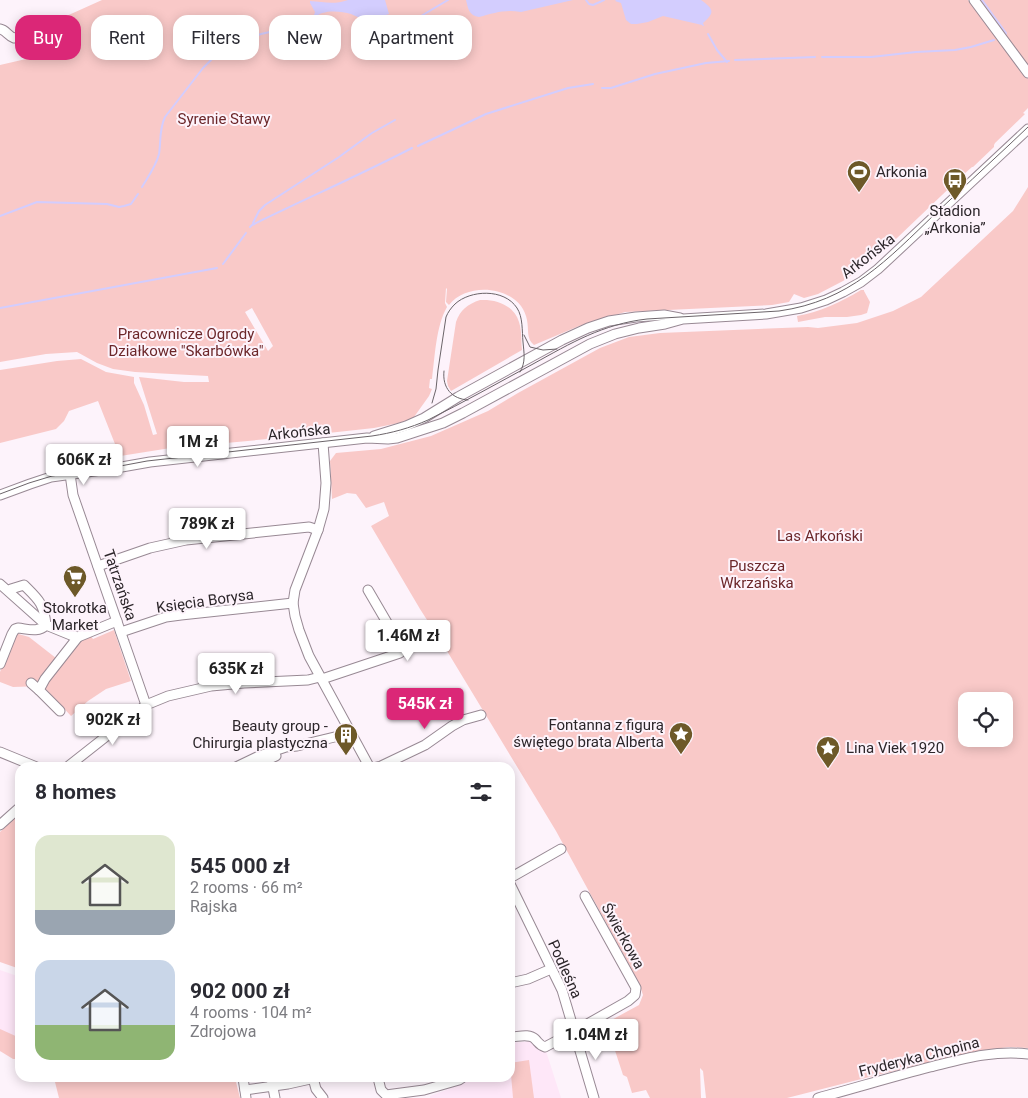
<!DOCTYPE html>
<meta charset="utf-8">
<style>
body{margin:0;font-family:Roboto,sans-serif;background:#f2f2f3;color:#2b2b33;height:100vh;display:flex;flex-direction:column;font-size:19px;white-space:nowrap}
*{box-sizing:border-box;margin:0}
p{font-size:16px;color:#7c7c81}
.icon{flex:none;width:28px;height:28px;fill:none;stroke:currentColor;stroke-width:2;stroke-linecap:round;stroke-linejoin:round}
.map{position:relative;flex:1;overflow:hidden}
.panel{position:absolute;left:15px;top:762px;width:500px;height:320px;display:flex;flex-direction:column;background:#fff;border-radius:15px;box-shadow:0 2px 12px #0003}
.panel>*{flex:none}
.banner{position:absolute;left:15px;top:15px;width:500px;height:45px;display:flex;gap:10px}
.fabs{position:absolute;left:958px;top:692px;display:grid;gap:10px}
.fabs a{display:grid;place-items:center;width:55px;height:55px;border-radius:10px;background:#fff;box-shadow:0 2px 12px #0003;font-size:25px}
.price{position:absolute;translate:-50% -42px;padding:0 11px;border-radius:5px;background:#fff;color:#222;font-size:16px;line-height:32px;filter:drop-shadow(0 1px 2px #0008)}
.price::after{content:'';position:absolute;left:50%;top:30px;width:15px;height:11px;margin-left:-8px;background:inherit;clip-path:polygon(0 0,100% 0,50% 100%)}
.price.active{background:#db2777;color:#fff}
ul{padding:0;list-style:none}
li{display:flex;align-items:center;gap:15px;height:125px;padding:0 20px}
li span{display:grid;place-items:center;flex:none;width:140px;height:100px;border-radius:15px;color:#555}
li>.icon{margin-inline-start:auto}
span .icon{width:60px;height:60px;fill:#fffc;stroke-width:1}
li b{font-size:21px}
h2{display:flex;justify-content:space-between;align-items:center;height:60px;padding:0 20px;font-size:21px}
.pill{padding:0 18px;border-radius:15px;background:#fff;box-shadow:0 2px 12px #0003;font-size:18px;line-height:45px}
.pill.active{background:#db2777;color:#fff}
.map>svg:first-child{display:block}
.built{fill:#fee7f8}
.green{fill:#f9c9c8;fill-rule:evenodd}
.water{fill:#d3cdfe}
.lines{fill:none;stroke-linecap:round;stroke-linejoin:round}
.stream{stroke:#d3cdfe;stroke-width:2}
.minor-casing{stroke:#988994;stroke-width:11}
.minor{stroke:#fff;stroke-width:9}
.tram{stroke:#6b6469;stroke-width:1}
.labels{text-anchor:middle;dominant-baseline:central;stroke-width:4;stroke-linejoin:round;paint-order:stroke}
.park-label{font-size:15px;fill:#6c272a;stroke:#fdf3fb}
.poi-label{font-size:15px;fill:#2c262a;stroke:#fdf3fb;text-anchor:start}
.street-label{font-size:15px;fill:#2c262a;stroke:#fdf3fb}
</style>
<div class="map">
<svg width="1028" height="1098" viewBox="0 0 1028 1098">
<rect width="100%" height="100%" fill="#fdf3fb"/>
<g class="built">
<polygon points="0,970 20,977 20,1033 0,1052"/>
<polygon points="534,1041 535,1047 538,1047 541,1051 545,1048 561,1098 430,1098 430,1096 465,1083 466,1078 510,1078 510,1043"/>
</g>
<g class="green">
<path d="M 102,0 L 968,0 L 1028,79 L 1028,108 L 1023,113 L 1025,114 L 995,143 L 994,145 L 994,147 L 973,167 L 972,167 L 963,175 L 875,259 L 843,281 L 818,294 L 804,298 L 794,294 L 789,302 L 772,305 L 625,312 L 579,326 L 534,345 C 526,339 529,330 527,320 C 526,315 524,310 521,306 C 505,285 465,284 449,305 L 446,302 L 447,289 L 446,288 L 445,303 L 447,307 C 436,326 435,356 432,379 L 430,379 L 429,388 L 432,389 L 429,396 L 414,417 L 411,420 L 394,424 L 374,428 L 310,435 L 226,443 L 202,443 L 114,457 L 115,444 L 98,401 L 69,411 L 64,421 L 56,429 L 0,443 L 0,370 L 57,361 L 81,359 L 106,372 L 134,377 L 134,383 L 144,405 L 153,435 L 157,434 L 139,377 L 184,382 L 209,382 L 208,376 L 135,372 L 113,369 L 97,363 L 77,352 L 46,354 L 0,362 L 0,65 L 65,50 L 62,18 ZM 252,308 L 273,346 L 268,351 L 245,312 Z"/>
<polygon points="980,0 1028,0 1028,65"/>
<path d="M 1028,187 L 1028,1048 L 1009,1047 L 978,1051 L 873,1076 L 787,1098 L 706,1098 L 703,1071 L 700,1068 L 701,1098 L 650,1098 L 646,1090 L 632,1093 L 627,1077 L 623,1075 L 606,1023 L 639,1005 L 643,995 L 639,983 L 556,831 L 447,651 L 420,609 L 371,526 L 389,516 L 384,502 L 366,508 L 356,494 L 347,493 L 332,499 L 330,461 L 336,453 L 381,449 L 431,436 L 488,411 L 518,393 L 600,348 L 629,337 L 660,333 L 808,327 L 818,328 L 857,323 L 893,311 L 921,297 L 1013,211 ZM 966,701 L 1004,701 L 1004,739 L 966,739 Z"/>
<path d="M 861,290 L 864,290 L 864,291 L 870,302 L 867,313 L 861,315 L 847,317 L 825,317 L 798,322 L 797,316 C 820,312 841,302 861,290 Z"/>
<path d="M 480,300 C 496,299 514,305 519,322 C 522,331 521,341 522,350 L 451,391 L 448,386 L 447,381 L 456,322 C 460,310 468,304 480,300 Z"/>
<polygon points="114,630 131,681 106,689 88,701 71,716 43,686 13,687 0,682 0,672 15,633 29,637 61,662 79,638 90,635 93,639"/>
<polygon points="20,813 20,969 0,962 0,832"/>
<polygon points="0,1029 20,1038 20,1059 13,1059 0,1051"/>
<polygon points="529,1060 534,1098 513,1098 510,1063"/>
<polygon points="54,1078 235,1078 240,1098 59,1098"/>
</g>
<g class="water">
<path d="M 348,0 L 385,0 L 389,14 C 382,16 374,20 366,19 C 361,19 356,16 351,14 C 340,11 321,9 314,19 L 313,18 L 315,12 L 310,3 L 310,1 C 324,2 334,5 348,0 Z"/>
<path d="M 466,0 L 573,0 L 521,12 C 505,9 494,13 479,17 C 469,16 468,8 466,0 Z"/>
<path d="M 616,0 L 701,0 C 713,9 716,12 703,23 L 704,26 L 703,26 L 702,25 L 663,16 L 648,22 L 637,24 L 631,24 L 626,20 L 621,3 L 615,1 Z"/>
</g>
<g class="lines">
<g class="stream">
<polyline points="586,0 589,4 593,5 604,0"/>
<polyline points="982,0 1006,33 1005,36"/>
<polyline points="404,24 406,25 448,0"/>
<polyline points="708,34 717,50 727,62"/>
<polyline points="822,57 871,57 916,52 955,50 971,47 994,40"/>
<polyline points="735,60 815,57"/>
<polyline points="602,88 611,88 655,74 706,63 729,61"/>
<polyline points="418,146 486,114 568,88 593,84"/>
<path d="M 142,187 C 148,177 156,166 159,154 C 161,142 159,129 165,117 L 203,68 L 212,59 L 232,47 L 250,38 L 261,34 L 300,25"/>
<polyline points="0,216 37,202 107,204 119,207 124,206 131,204 138,194"/>
<polyline points="253,223 259,211 265,205 339,157 372,133 395,120"/>
<path d="M 250,227 L 252,225 C 305,199 360,175 412,148"/>
<polyline points="223,264 246,233"/>
<polyline points="0,308 217,268"/>
</g>
<g class="minor-casing">
<g id="minor">
<polyline points="974,0 1028,73"/>
<path d="M 0,29 C 6,30 8,36 14,38 L 38,34"/>
<polyline points="374,436 406,426 424,418 458,397 562,340 588,328 609,321 636,317 664,315 680,318"/>
<polyline points="323,443 326,483 324,509 318,530 295,590 293,603 295,616 299,630 309,656 370,768"/>
<polyline points="70,474 73,495 146,705"/>
<polyline points="0,495 30,484 51,477 116,468 150,462 367,438 388,439 397,438 443,423 463,413 590,344 615,334 639,328 665,324 683,319 766,314 801,308 826,300 843,292 861,282 878,269 1028,129"/>
<polyline points="98,566 150,548 186,540 309,527 318,530"/>
<path d="M 0,584 L 46,625 C 38,633 28,629 18,628 L 15,629 L 12,634 L 0,664"/>
<path d="M 9,591 L 11,589 L 24,585 C 38,599 44,603 46,625 L 73,636 L 78,637 L 117,621"/>
<polyline points="121,632 166,617 181,615 293,603"/>
<polyline points="322,679 400,653 396,638 368,590"/>
<polyline points="31,683 39,690"/>
<polyline points="60,711 39,690 45,679 78,637"/>
<polyline points="0,752 39,768"/>
<polyline points="66,768 146,705 168,696 211,686 244,683 308,680 320,677"/>
<polyline points="234,768 259,756 286,747 297,746 351,733"/>
<polyline points="249,768 276,756"/>
<polyline points="373,768 381,766 425,745 452,726 463,720 481,715"/>
<polyline points="0,825 20,807"/>
<polyline points="510,878 561,849"/>
<polyline points="510,884 562,990 594,1098"/>
<polyline points="510,983 528,979 551,969"/>
<path d="M 510,1037 C 518,1037 529,1033 535,1039 C 539,1043 539,1045 545,1047 L 575,1031 L 628,1001 L 635,995 L 636,988 L 585,896"/>
<polyline points="243,1078 246,1098"/>
<polyline points="271,1078 275,1098"/>
<polyline points="313,1078 316,1089 323,1098"/>
<polyline points="378,1078 381,1090 386,1095 424,1090 459,1080 462,1078"/>
<polyline points="245,1090 288,1084 315,1078"/>
<path d="M 818,1098 C 855,1088 892,1077 930,1067 C 963,1059 993,1050 1028,1054"/>
</g>
</g>
<use href="#minor" class="minor"/>
<g class="tram">
<polyline points="524,335 530,347 543,350 557,349"/>
<path d="M 444,371 C 442,388 452,399 468,400"/>
<path d="M 432,403 L 436,389 L 438,370 L 446,317 C 448,312 451,308 455,304 C 470,290 504,288 517,308 C 523,317 522,331 523,342 C 524,353 526,362 520,372"/>
<path d="M 0,494 L 29,483 L 52,476 L 115,467 L 147,461 L 372,436 C 392,433 410,428 428,420 C 464,402 498,383 533,364 C 571,343 603,324 647,319 L 779,311 C 850,301 887,260 936,213 C 960,190 985,168 1009,145 L 1028,127"/>
</g>
</g>
<defs>
<g id="stadium-pin" transform="scale(1.25)"><path d="M0 17L-7.5 6A9.5 9.5 0 1 1 7.5 6Z" fill="#6d5928" stroke="#fdf3fb"/><path d="M0-5a6.5 5 0 1 0 0 10a6.5 5 0 1 0 0-10ZM-3.5-1.8h7v3.6h-7Z" fill="#fff"/></g>
<g id="bus-pin" transform="scale(1.25)"><path d="M0 17L-7.5 6A9.5 9.5 0 1 1 7.5 6Z" fill="#6d5928" stroke="#fdf3fb"/><path d="M-5-6H5V4H4V6H2V4H-2V6H-4V4H-5ZM-3.5-4V0h7V-4ZM-3.5 1.2v1.5H-2V1.2ZM2 1.2v1.5H3.5V1.2Z" fill="#fff"/></g>
<g id="supermarket-pin" transform="scale(1.25)"><path d="M0 17L-7.5 6A9.5 9.5 0 1 1 7.5 6Z" fill="#6d5928" stroke="#fdf3fb"/><path d="M-6-5.5h2.5l.6 2H6L4.5 2H-2.5L-4.4-4H-6ZM-1.5 3.2a1.3 1.3 0 1 0 .1 0ZM3 3.2a1.3 1.3 0 1 0 .1 0Z" fill="#fff"/></g>
<g id="sight-pin" transform="scale(1.25)"><path d="M0 17L-7.5 6A9.5 9.5 0 1 1 7.5 6Z" fill="#6d5928" stroke="#fdf3fb"/><path d="M0-6L1.8-2.2L6-1.7L2.9 1.2L3.7 5.4L0 3.3L-3.7 5.4L-2.9 1.2L-6-1.7L-1.8-2.2Z" fill="#fff"/></g>
<g id="building-pin" transform="scale(1.25)"><path d="M0 17L-7.5 6A9.5 9.5 0 1 1 7.5 6Z" fill="#6d5928" stroke="#fdf3fb"/><path d="M-4-6H4V6H1V3H-1V6H-4ZM-2.5-4.3h1.7v1.8h-1.7ZM.8-4.3h1.7v1.8H.8ZM-2.5-1h1.7V.8h-1.7ZM.8-1h1.7V.8H.8Z" fill="#fff"/></g>
</defs>
<g fill-rule="evenodd">
<use href="#stadium-pin" x="859" y="172"/>
<use href="#bus-pin" x="955" y="180"/>
<use href="#supermarket-pin" x="75" y="577"/>
<use href="#sight-pin" x="681" y="734"/>
<use href="#building-pin" x="346" y="735"/>
<use href="#sight-pin" x="828" y="748"/>
</g>
<g class="labels">
<g class="park-label">
<text x="224" y="119">Syrenie Stawy</text>
<text x="186" y="334">Pracownicze Ogrody<tspan x="186" dy="17">Działkowe "Skarbówka"</tspan></text>
<text x="820" y="536">Las Arkoński</text>
<text x="757" y="566">Puszcza<tspan x="757" dy="17">Wkrzańska</tspan></text>
</g>
<g class="poi-label">
<text x="876" y="172">Arkonia</text>
<text x="955" y="211" text-anchor="middle">Stadion<tspan x="955" dy="17">„Arkonia”</tspan></text>
<text x="75" y="608" text-anchor="middle">Stokrotka<tspan x="75" dy="17">Market</tspan></text>
<text x="664" y="725" text-anchor="end">Fontanna z figurą<tspan x="664" dy="17">świętego brata Alberta</tspan></text>
<text x="328" y="726" text-anchor="end">Beauty group -<tspan x="328" dy="17">Chirurgia plastyczna</tspan></text>
<text x="846" y="748">Lina Viek 1920</text>
</g>
<g class="street-label">
<text transform="translate(868 256) rotate(-38)">Arkońska</text>
<text transform="translate(299 432) rotate(-6)">Arkońska</text>
<text transform="translate(120 585) rotate(71)">Tatrzańska</text>
<text transform="translate(205 601) rotate(-8)">Księcia Borysa</text>
<text transform="translate(623 936) rotate(61)">Świerkowa</text>
<text transform="translate(565 969) rotate(66)">Podleśna</text>
<text transform="translate(919 1057) rotate(-14)">Fryderyka Chopina</text>
</g>
</g>
</svg>
<div class="fabs">
<a><svg class="icon" aria-label="locate" viewBox="0 0 24 24"><circle cx="12" cy="12" r="6"/><path d="M12 2v4M12 18v4M2 12h4M18 12h4"/></svg></a>
</div>
<b class="price" style="left:198px;top:468px">1M zł</b>
<b class="price" style="left:84px;top:486px">606K zł</b>
<b class="price" style="left:207px;top:550px">789K zł</b>
<b class="price" style="left:408px;top:662px">1.46M zł</b>
<b class="price" style="left:236px;top:695px">635K zł</b>
<b class="price active" style="left:425px;top:730px">545K zł</b>
<b class="price" style="left:113px;top:746px">902K zł</b>
<b class="price" style="left:596px;top:1061px">1.04M zł</b>
<div class="banner">
<a class="pill active">Buy</a>
<a class="pill">Rent</a>
<a class="pill">Filters</a>
<a class="pill">New</a>
<a class="pill">Apartment</a>
</div>
<section class="panel">
<h2>8 homes<svg class="icon" aria-label="filters" viewBox="0 0 24 24"><path d="M4 7h16M4 17h16"/><circle cx="9" cy="7" r="2"/><circle cx="15" cy="17" r="2"/></svg></h2>
<ul>
<li><span style="background:linear-gradient(#dfe7d0 75%,#9aa5b1 0)"><svg class="icon" aria-label="home" viewBox="0 0 24 24"><path d="M3 11l9-7 9 7M6 9v11h12V9"/></svg></span><div><b>545 000 zł</b><p>2 rooms · 66 m²</p><p>Rajska</p></div></li>
<li><span style="background:linear-gradient(#c9d6e8 65%,#8fb573 0)"><svg class="icon" aria-label="home" viewBox="0 0 24 24"><path d="M3 11l9-7 9 7M6 9v11h12V9"/></svg></span><div><b>902 000 zł</b><p>4 rooms · 104 m²</p><p>Zdrojowa</p></div></li>
</ul>
</section>
</div>
